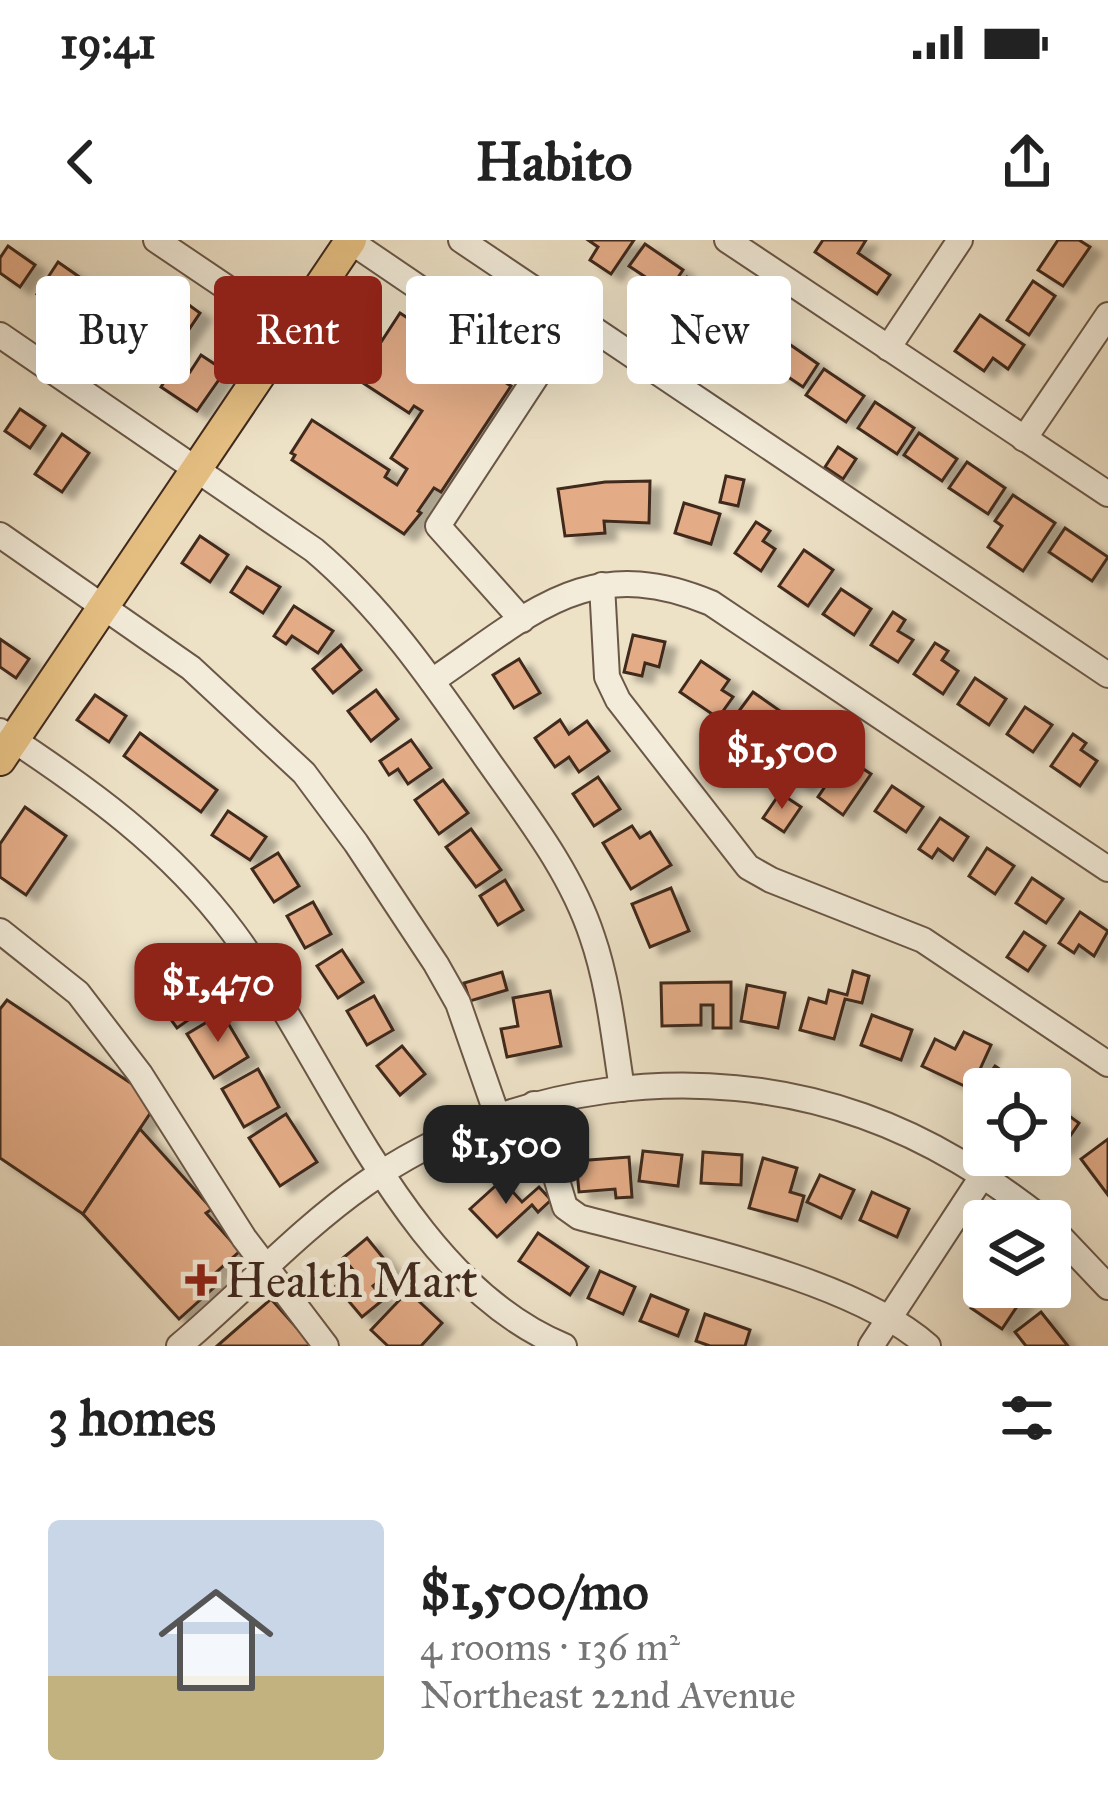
<!DOCTYPE html>
<meta charset="utf-8">
<style>
body{margin:0;font-family:"IM FELL Great Primer",serif;background:#f6f6f6;color:#222;height:100vh;display:flex;flex-direction:column;font-size:45px;white-space:nowrap}
*{box-sizing:border-box;margin:0}
p{font-size:39px;color:#767676}
.icon{flex:none;width:66px;height:66px;fill:none;stroke:currentColor;stroke-width:2;stroke-linecap:round;stroke-linejoin:round}
.map{position:relative;height:1106px;overflow:hidden}
.sheet{display:flex;flex-direction:column;background:#fff;flex:1}
.sheet>*{flex:none}
.top-card{position:absolute;left:36px;top:36px;width:1038px;height:108px;display:flex;gap:24px}
.buttons{position:absolute;left:963px;top:828px;display:grid;gap:24px}
.buttons a{display:grid;place-items:center;width:108px;height:108px;border-radius:12px;background:#fff;box-shadow:0 12px 48px #0002;font-size:60px}
.price{position:absolute;translate:-50% -102px;padding:0 27px;border-radius:24px;background:#8f2418;color:#fff;font-size:39px;line-height:78px;filter:drop-shadow(0 3px 6px #0008)}
.price::after{content:'';position:absolute;left:50%;top:72px;width:36px;height:27px;margin-left:-18px;background:inherit;clip-path:polygon(0 0,100% 0,50% 100%)}
.price.selected{background:#222;color:#fff}
ul{padding:0;list-style:none}
li{display:flex;align-items:center;gap:36px;height:300px;padding:0 48px}
li+li{border-top:3px solid #e0e0e0}
li span{display:grid;place-items:center;flex:none;width:336px;height:240px;border-radius:12px;color:#555}
li>.icon{margin-inline-start:auto}
span .icon{width:144px;height:144px;fill:#fffc;stroke-width:1}
li b{font-size:51px}
h2{display:flex;justify-content:space-between;align-items:center;height:144px;padding:0 48px;font-size:51px}
.chip{padding:0 42px;border-radius:12px;background:#fff;box-shadow:0 12px 48px #0002;font-size:42px;line-height:108px}
.chip.selected{background:#8f2418;color:#fff}
.status{display:flex;justify-content:space-between;align-items:center;height:84px;padding:0 60px;background:#fff;direction:ltr}
.status svg{height:33px;fill:currentColor}
header{display:flex;justify-content:space-between;align-items:center;height:156px;padding:0 48px;background:#fff;font-size:54px;font-weight:800}
.map>svg:first-child{display:block}
.building{fill:#e3ac87;stroke:#40291d;stroke-width:3;filter:url(#shadow)}
.lines{fill:none;stroke-linecap:round;stroke-linejoin:round}
.minor-casing{stroke:#6b5747;stroke-width:28}
.major-casing{stroke:#40291d;stroke-width:34}
.minor{stroke:#f3ecda;stroke-width:24}
.major{stroke:#e6c083;stroke-width:30}
.poi-dot{fill:#8f2418;stroke:#f3ecda;stroke-width:4.5}
.labels{text-anchor:middle;dominant-baseline:central;stroke-width:10;stroke-linejoin:round;paint-order:stroke}
.poi-label{font-size:48px;fill:#40291d;stroke:#f3ecda;text-anchor:start}
</style>
<div class="status"><b>19:41</b><svg viewBox="0 0 49 12"><path d="M0 12V9h3v3zM5 12V6h3v6zM10 12V3h3v9zM15 12V0h3v12zM26 1h20v11H26zM47 4h2v5h-2z"/></svg></div>
<header><svg class="icon" aria-label="back" viewBox="0 0 24 24"><path d="M15 5l-7 7 7 7"/></svg>Habito<svg class="icon" aria-label="share" viewBox="0 0 24 24"><path d="M12 15V3M7 8l5-5 5 5M5 13v7h14v-7"/></svg></header>
<div class="map">
<svg width="1108" height="1106" viewBox="0 0 1108 1106">
<defs>
<filter id="shadow"><feDropShadow dx="11" dy="7" stdDeviation="3" flood-color="#0004"/></filter>
</defs>
<rect width="100%" height="100%" fill="#ede1c6"/>
<filter id="stains"><feTurbulence type="fractalNoise" baseFrequency=".00167" numOctaves="4"/><feColorMatrix values="0 0 0 0 .2 0 0 0 0 .09 0 0 0 0 .02 0 0 0 .5 -.17"/></filter>
<radialGradient id="worn" r=".72"><stop offset=".6" stop-color="#630" stop-opacity="0"/><stop offset="1" stop-color="#630" stop-opacity=".3"/></radialGradient>
<g class="building">
<polygon points="588,0 634,0 611,34 590,20 598,7"/>
<polygon points="823,0 866,0 858,13 890,35 877,54 815,12"/>
<polygon points="1058,0 1079,0 1090,7 1063,46 1038,30"/>
<polygon points="645,4 683,30 668,52 629,26"/>
<polygon points="8,6 35,25 20,47 0,33 0,18"/>
<polygon points="58,22 88,43 67,74 37,54"/>
<polygon points="687,37 726,64 711,86 672,60"/>
<polygon points="1033,41 1055,56 1029,95 1007,80"/>
<polygon points="189,65 200,73 169,119 158,111"/>
<polygon points="732,68 771,95 757,117 717,90"/>
<polygon points="400,73 511,146 441,252 434,248 418,271 421,273 404,294 292,220 295,215 291,213 312,180 389,230 385,237 397,245 407,229 391,218 422,171 414,166 409,173 357,139"/>
<polygon points="980,75 1024,105 1008,129 993,118 984,131 955,111"/>
<polygon points="779,97 818,124 803,147 763,120"/>
<polygon points="201,115 225,131 197,171 161,147 176,123 190,132"/>
<polygon points="824,129 864,156 846,182 806,155"/>
<polygon points="875,162 914,188 897,214 858,188"/>
<polygon points="20,169 45,186 30,208 5,191"/>
<polygon points="919,193 957,219 942,241 904,215"/>
<polygon points="62,194 89,213 62,252 35,234"/>
<polygon points="838,207 856,219 843,239 825,227"/>
<polygon points="967,222 1005,248 988,274 949,248"/>
<polygon points="726,236 744,240 738,266 720,262"/>
<polygon points="650,241 649,283 604,281 605,293 565,296 558,249 605,242"/>
<polygon points="1013,255 1055,283 1023,331 988,307 1002,286 995,281"/>
<polygon points="684,263 720,274 711,304 675,293"/>
<polygon points="756,282 770,291 763,301 775,309 761,331 735,313"/>
<polygon points="1065,288 1108,317 1092,341 1049,312"/>
<polygon points="200,296 228,315 210,342 182,323"/>
<polygon points="804,310 833,330 808,366 779,346"/>
<polygon points="247,327 280,347 263,373 231,352"/>
<polygon points="841,349 871,369 854,395 823,374"/>
<polygon points="294,366 333,391 318,413 292,396 286,404 274,396"/>
<polygon points="893,372 905,380 898,391 913,400 898,422 871,405"/>
<polygon points="633,395 665,402 659,427 645,423 642,436 624,432"/>
<polygon points="0,399 29,419 16,438 0,427"/>
<polygon points="935,403 948,411 942,420 958,431 943,454 914,434"/>
<polygon points="341,405 361,430 333,453 313,429"/>
<polygon points="519,419 540,453 514,468 493,435"/>
<polygon points="701,421 729,440 722,450 733,457 718,478 680,452"/>
<polygon points="975,438 1006,459 989,485 958,464"/>
<polygon points="376,450 398,479 371,501 348,471"/>
<polygon points="753,452 783,473 766,496 736,475"/>
<polygon points="95,455 126,476 109,502 77,480"/>
<polygon points="1025,467 1052,485 1033,512 1007,494"/>
<polygon points="560,480 569,494 587,481 609,511 579,532 569,517 555,527 535,498"/>
<polygon points="798,483 830,504 803,545 771,524"/>
<polygon points="140,493 217,550 201,572 124,516"/>
<polygon points="1073,494 1086,503 1081,510 1097,521 1080,546 1051,526"/>
<polygon points="411,500 431,528 408,544 398,529 389,535 380,521"/>
<polygon points="845,517 871,534 843,575 818,557"/>
<polygon points="598,537 620,569 594,586 573,554"/>
<polygon points="443,540 468,573 439,594 415,560"/>
<polygon points="892,546 923,567 906,592 875,571"/>
<polygon points="780,553 801,567 784,592 763,578"/>
<polygon points="25,567 66,596 26,655 0,637 0,604"/>
<polygon points="228,571 266,597 250,620 212,595"/>
<polygon points="940,578 968,597 953,620 938,609 932,618 919,609"/>
<polygon points="632,586 640,598 650,592 671,625 631,649 603,603"/>
<polygon points="471,589 501,630 476,647 446,607"/>
<polygon points="987,608 1014,626 995,654 969,636"/>
<polygon points="278,613 299,646 274,662 252,629"/>
<polygon points="1032,638 1063,659 1046,683 1016,663"/>
<polygon points="505,640 523,670 498,685 480,656"/>
<polygon points="671,648 689,691 650,707 632,664"/>
<polygon points="313,662 331,694 305,708 287,676"/>
<polygon points="1080,672 1108,691 1094,716 1079,705 1074,713 1059,703"/>
<polygon points="1024,692 1045,706 1028,731 1007,717"/>
<polygon points="342,710 363,742 338,758 317,726"/>
<polygon points="188,726 214,762 177,788 151,752"/>
<polygon points="853,731 869,736 862,763 845,759 834,799 800,790 809,758 826,763 829,750 847,755"/>
<polygon points="502,732 507,750 470,761 464,743"/>
<polygon points="731,742 731,788 713,788 713,765 701,765 701,785 662,786 661,743"/>
<polygon points="747,745 785,753 778,788 741,781"/>
<polygon points="550,751 561,806 507,817 501,789 518,786 513,758"/>
<polygon points="374,756 393,790 367,805 347,771"/>
<polygon points="7,760 135,846 151,872 83,974 0,918 0,769"/>
<polygon points="222,773 248,817 214,838 187,794"/>
<polygon points="872,775 912,790 901,820 861,805"/>
<polygon points="964,792 991,805 971,849 922,826 935,799 955,809"/>
<polygon points="402,806 425,834 400,855 377,826"/>
<polygon points="995,826 1027,848 1026,849 984,849 984,857 977,852"/>
<polygon points="258,829 279,867 244,887 222,849"/>
<polygon points="1050,862 1079,883 1062,908 1050,900"/>
<polygon points="286,874 317,922 280,946 249,898"/>
<polygon points="140,889 212,969 206,973 240,1011 212,1036 219,1043 179,1079 83,974"/>
<polygon points="1108,899 1108,955 1081,919"/>
<polygon points="643,911 682,915 678,946 639,941"/>
<polygon points="703,912 742,915 741,945 701,943"/>
<polygon points="629,917 632,957 616,958 615,949 579,952 576,921"/>
<polygon points="763,918 797,928 790,952 804,956 797,981 749,968"/>
<polygon points="820,935 854,950 841,978 807,962"/>
<polygon points="502,940 522,962 539,947 551,960 538,972 532,965 497,997 470,969"/>
<polygon points="872,952 909,969 897,997 860,980"/>
<polygon points="538,993 588,1027 570,1055 519,1021"/>
<polygon points="367,998 393,1030 373,1046 384,1059 362,1077 336,1046 354,1031 343,1018"/>
<polygon points="984,1022 984,1047 1028,1050 1002,1089 971,1068 979,1055 967,1047"/>
<polygon points="600,1031 635,1047 623,1074 588,1058"/>
<polygon points="408,1051 442,1083 421,1106 388,1106 371,1090"/>
<polygon points="651,1055 688,1070 678,1096 640,1081"/>
<polygon points="271,1059 313,1106 217,1106"/>
<polygon points="1041,1072 1068,1106 1026,1106 1015,1092"/>
<polygon points="705,1074 750,1090 745,1106 710,1106 696,1101"/>
</g>
<g class="lines">
<g class="minor-casing">
<g id="minor">
<polyline points="156,0 291,91"/>
<polyline points="461,0 1108,435"/>
<polyline points="727,0 1108,254"/>
<polyline points="350,1 537,128 536,137 438,286 522,380"/>
<path d="M 0,95 L 314,310 C 385,370 436,446 489,522 C 527,576 571,632 592,696 C 609,745 614,798 622,849"/>
<polyline points="888,108 960,0"/>
<polyline points="1024,199 1108,75"/>
<polyline points="0,295 191,428 304,533 356,603 436,724 458,763 497,875"/>
<polyline points="602,345 607,437 618,460 748,627 771,640 923,700 1108,824"/>
<path d="M 432,441 C 530,375 587,311 711,363 L 1108,629"/>
<path d="M 0,491 C 87,548 170,607 233,692 C 331,824 405,1041 564,1106"/>
<polyline points="0,691 78,753 140,834 244,998 326,1106"/>
<path d="M 534,864 L 565,967 L 579,977 C 679,1004 853,1039 928,1106"/>
<polyline points="1050,986 1108,1047"/>
<path d="M 179,1106 C 242,1053 298,991 365,944 C 508,844 699,818 863,876 C 931,900 989,937 1045,981"/>
<polyline points="871,1106 983,935"/>
</g>
</g>
<g class="major-casing">
<polyline id="major" points="0,520 351,0"/>
</g>
<use href="#minor" class="minor"/>
<use href="#major" class="major"/>
</g>
<path class="poi-dot" d="M195 1022h12v12h12v12h-12v12h-12v-12h-12v-12h12z"/>
<g class="labels">
<g class="poi-label">
<text x="225" y="1040">Health Mart</text>
</g>
</g>
<rect width="100%" height="100%" filter="url(#stains)"/>
<rect width="100%" height="100%" fill="url(#worn)"/>
</svg>
<div class="buttons">
<a><svg class="icon" aria-label="locate" viewBox="0 0 24 24"><circle cx="12" cy="12" r="6"/><path d="M12 2v4M12 18v4M2 12h4M18 12h4"/></svg></a>
<a><svg class="icon" aria-label="layers" viewBox="0 0 24 24"><path d="M12 4l9 5-9 5-9-5zM3 14l9 5 9-5"/></svg></a>
</div>
<b class="price" style="left:782px;top:572px">$1,500</b>
<b class="price" style="left:218px;top:805px">$1,470</b>
<b class="price selected" style="left:506px;top:967px">$1,500</b>
<div class="top-card">
<a class="chip">Buy</a>
<a class="chip selected">Rent</a>
<a class="chip">Filters</a>
<a class="chip">New</a>
</div>
</div>
<section class="sheet">
<h2>3 homes<svg class="icon" aria-label="filters" viewBox="0 0 24 24"><path d="M4 7h16M4 17h16"/><circle cx="9" cy="7" r="2"/><circle cx="15" cy="17" r="2"/></svg></h2>
<ul>
<li><span style="background:linear-gradient(#c9d6e8 65%,#c2b280 0)"><svg class="icon" aria-label="home" viewBox="0 0 24 24"><path d="M3 11l9-7 9 7M6 9v11h12V9"/></svg></span><div><b>$1,500/mo</b><p>4 rooms · 136 m²</p><p>Northeast 22nd Avenue</p></div></li>
</ul>
</section>
